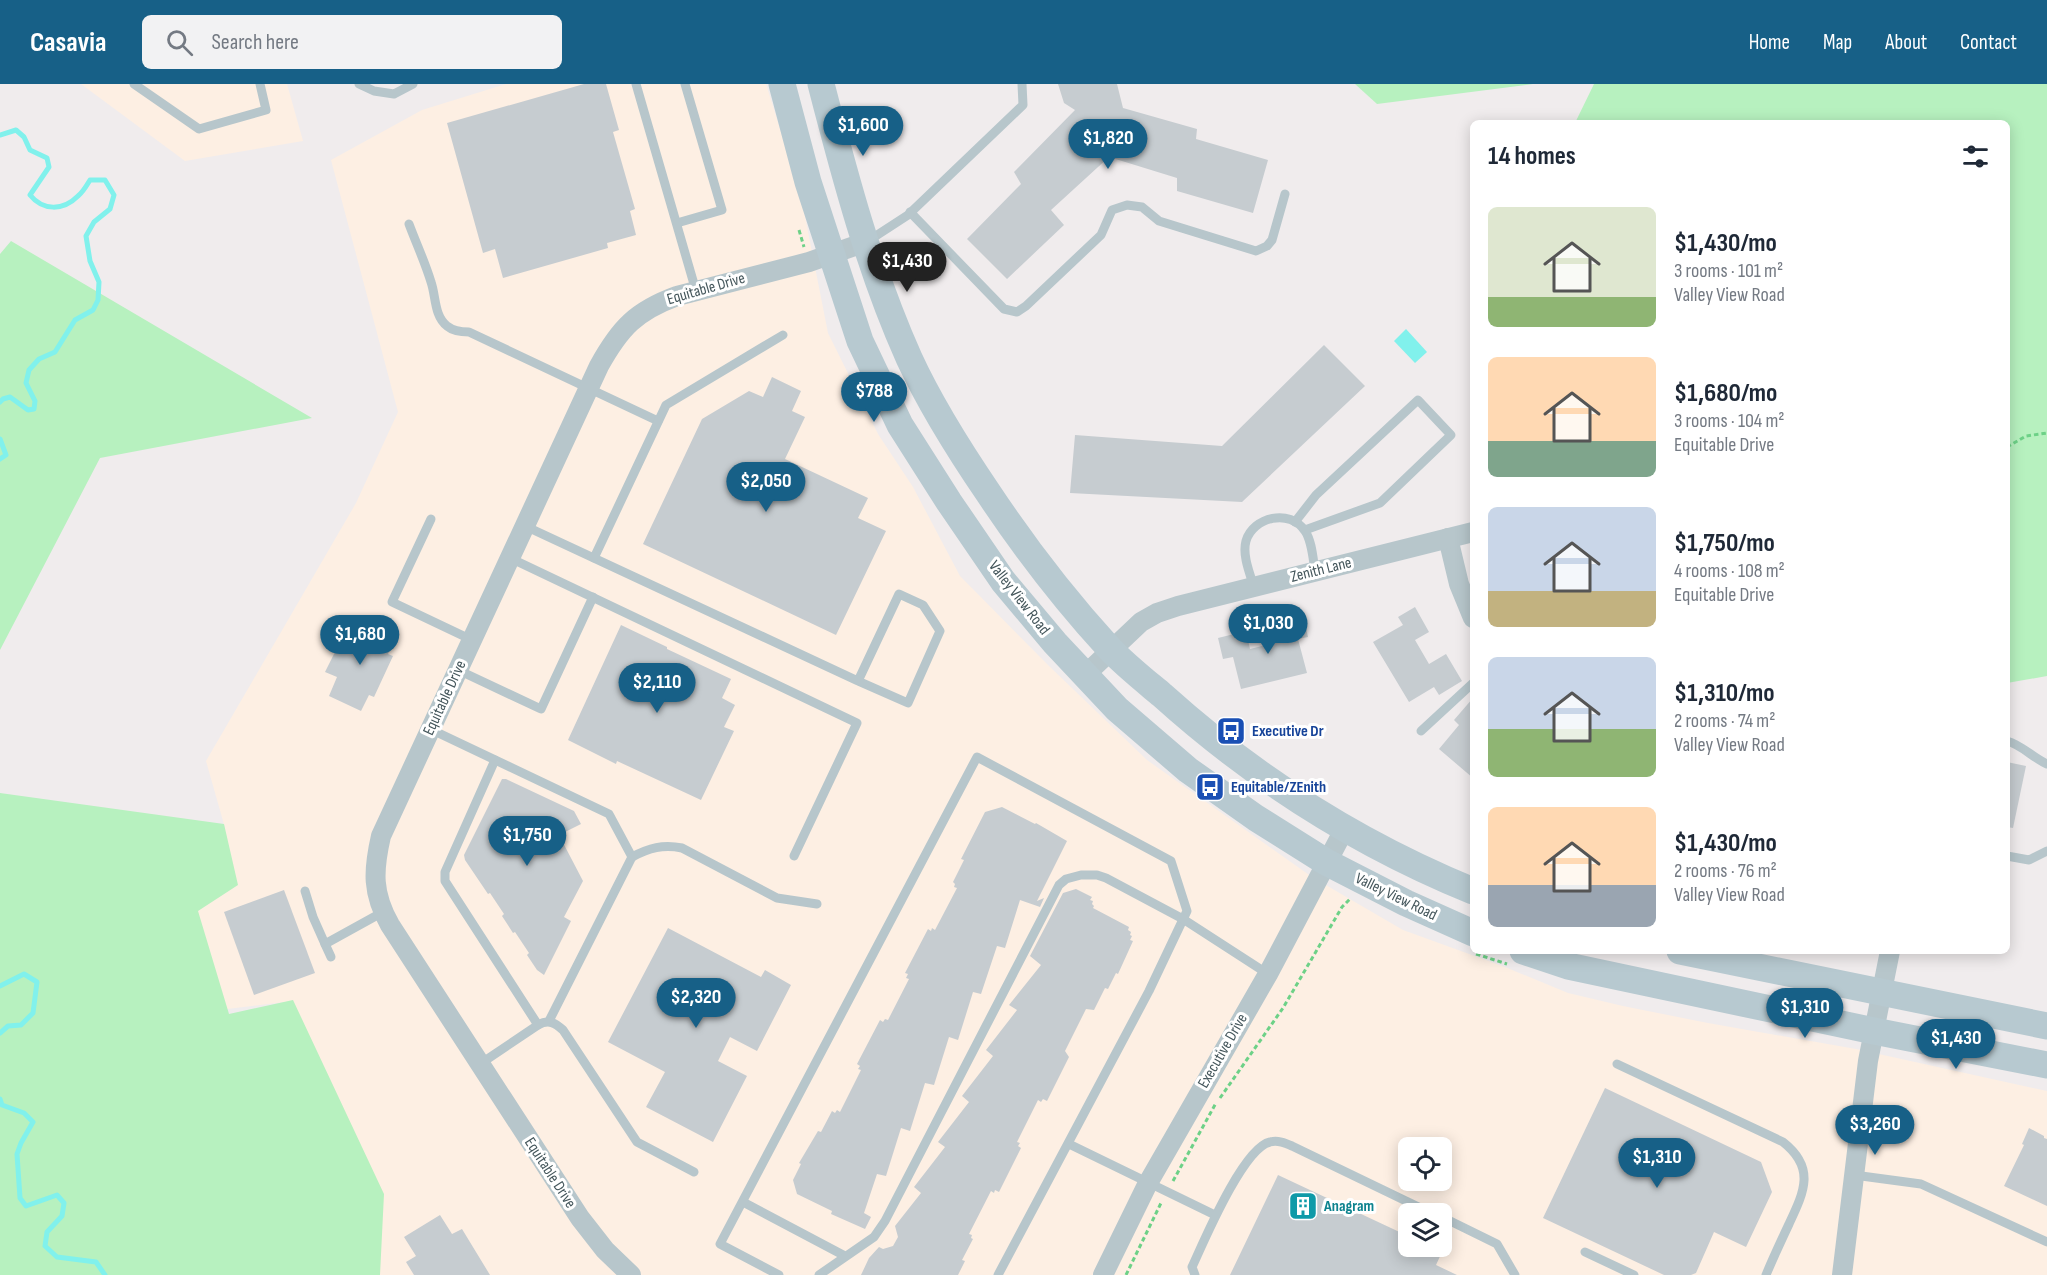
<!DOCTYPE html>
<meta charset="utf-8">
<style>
body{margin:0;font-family:"Sofia Sans Condensed",sans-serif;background:#f2f2f3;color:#1f2937;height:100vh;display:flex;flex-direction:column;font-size:22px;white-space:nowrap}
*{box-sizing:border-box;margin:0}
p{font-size:20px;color:#747a83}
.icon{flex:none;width:33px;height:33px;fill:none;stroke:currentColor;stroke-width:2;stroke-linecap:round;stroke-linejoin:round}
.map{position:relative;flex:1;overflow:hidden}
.side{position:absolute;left:1470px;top:36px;width:540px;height:834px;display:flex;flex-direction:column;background:#fff;border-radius:9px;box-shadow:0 3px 15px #0003}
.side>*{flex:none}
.tools{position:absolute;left:1398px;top:1053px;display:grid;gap:12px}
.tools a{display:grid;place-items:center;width:54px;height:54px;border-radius:9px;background:#fff;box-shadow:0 3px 15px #0003;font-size:30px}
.price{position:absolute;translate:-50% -51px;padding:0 14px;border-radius:21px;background:#176087;color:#fff;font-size:20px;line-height:39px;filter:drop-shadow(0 2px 3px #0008)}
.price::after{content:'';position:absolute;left:50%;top:36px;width:18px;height:14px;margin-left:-9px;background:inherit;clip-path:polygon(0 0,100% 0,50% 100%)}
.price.on{background:#222;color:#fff}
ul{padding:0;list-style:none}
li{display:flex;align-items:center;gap:18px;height:150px;padding:0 18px}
li span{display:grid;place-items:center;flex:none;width:168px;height:120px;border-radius:9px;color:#555}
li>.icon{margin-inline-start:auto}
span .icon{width:72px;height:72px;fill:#fffc;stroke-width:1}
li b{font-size:26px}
h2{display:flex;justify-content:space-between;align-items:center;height:72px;padding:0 18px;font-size:26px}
header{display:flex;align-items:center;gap:36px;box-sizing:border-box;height:84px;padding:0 30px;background:#176087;color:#fff}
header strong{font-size:28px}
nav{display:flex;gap:33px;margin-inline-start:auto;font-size:21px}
.search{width:420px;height:54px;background:#f2f2f3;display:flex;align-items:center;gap:15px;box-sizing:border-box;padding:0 21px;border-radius:9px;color:#747a83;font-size:22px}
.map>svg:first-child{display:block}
.commercial{fill:#fdefe3;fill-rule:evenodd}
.green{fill:#b7f1bf}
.water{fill:#81f1ec}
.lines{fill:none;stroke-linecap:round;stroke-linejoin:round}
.stream{stroke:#81f1ec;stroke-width:5}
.building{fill:#c6ccd0}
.path{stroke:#6dd187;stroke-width:3;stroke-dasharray:4.5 3;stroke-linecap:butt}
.lane{stroke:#b7c6cb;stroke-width:9}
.street{stroke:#b7c6cb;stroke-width:20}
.secondary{stroke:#b7c9d0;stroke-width:27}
.labels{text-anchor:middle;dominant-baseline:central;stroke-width:6;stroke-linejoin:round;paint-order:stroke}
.street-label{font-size:16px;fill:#44565b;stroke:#fff}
.transit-label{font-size:16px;font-weight:bold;fill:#164399;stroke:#fff;text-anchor:start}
.culture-label{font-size:16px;font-weight:bold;fill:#0d838f;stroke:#fff;text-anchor:start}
</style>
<header>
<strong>Casavia</strong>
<div class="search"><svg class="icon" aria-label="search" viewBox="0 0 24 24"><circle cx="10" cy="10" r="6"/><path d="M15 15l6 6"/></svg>Search here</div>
<nav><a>Home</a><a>Map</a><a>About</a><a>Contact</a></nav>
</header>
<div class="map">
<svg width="2047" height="1191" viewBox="0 0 2047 1191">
<rect width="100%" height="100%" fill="#f0eced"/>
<g class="commercial">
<polygon points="81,0 287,0 303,57 185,77"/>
<path d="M 506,0 L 766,0 L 801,112 L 828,249 L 878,350 L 913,403 L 960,492 L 1049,582 L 1147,676 L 1312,793 L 1403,846 L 1505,883 L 1568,909 L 1623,922 L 1708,939 L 1856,965 L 2047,1007 L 2047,1191 L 380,1191 L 293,917 L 227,925 L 174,835 L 225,744 L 206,677 L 356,419 L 398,328 L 331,76 L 422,26 ZM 1408,1064 L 1442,1064 L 1442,1096 L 1408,1096 ZM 1408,1130 L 1442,1130 L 1442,1162 L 1408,1162 Z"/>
</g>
<g class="green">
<polygon points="1355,0 1533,0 1377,20"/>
<polygon points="1594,0 2047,0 2047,592 2007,599 2007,39 1575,39"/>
<polygon points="11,157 312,334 100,374 0,566 0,170"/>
<polygon points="0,709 224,740 238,801 198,827 229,930 293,916 384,1110 380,1191 0,1191"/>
</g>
<polygon class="water" points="1406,245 1427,268 1415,279 1394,257"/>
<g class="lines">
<g class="stream">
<path d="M 0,51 L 16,46 L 24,53 L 30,66 L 47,74 L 49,83 L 30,111 C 43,127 63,127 78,112 C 83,108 87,101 90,96 L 105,96 L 114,111 L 110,125 L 94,138 L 86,152 L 90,177 L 99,198 L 98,216 L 93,226 L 75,236 L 55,268 L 39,275 L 29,286 L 26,299 L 35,317 L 34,325 L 28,326 L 10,313 L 3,315 L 0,318"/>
<polyline points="0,355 6,371 0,375"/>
<polyline points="0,902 24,890 37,898 33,929 21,941 8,942 0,949"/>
<polyline points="0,1015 2,1021 24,1029 33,1038 21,1059 17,1070 20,1114 26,1122 57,1111 64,1119 62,1132 47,1148 45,1162 57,1173 96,1178 105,1191"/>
</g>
</g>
<g class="building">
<polygon points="584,0 606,0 619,46 613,48 635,125 630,127 636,151 607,159 608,164 503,194 495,165 483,169 447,39"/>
<polygon points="1058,0 1117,0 1123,24 1197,45 1196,55 1268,76 1253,129 1177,107 1177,94 1109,73 1051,126 1064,141 1007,195 967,155 1021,100 1014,88 1075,26 1064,19"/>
<polygon points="1324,261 1365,302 1242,418 1070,409 1075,351 1222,362"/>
<polygon points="772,293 801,307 792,327 805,333 785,375 868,414 858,434 886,447 836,551 643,460 702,335 749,307 763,313"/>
<polygon points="1415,523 1429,548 1415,556 1429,580 1446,570 1462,597 1439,611 1434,603 1409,618 1373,558 1403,541 1398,533"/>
<polygon points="1303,530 1308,553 1298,555 1307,589 1241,605 1233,573 1223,575 1218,554 1246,547 1250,565 1282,557 1277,536"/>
<polygon points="364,539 396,554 388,570 393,572 374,613 369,611 361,627 329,612 337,593 325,588 344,550 355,555"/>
<polygon points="621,541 667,563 667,565 731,595 722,614 735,621 724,643 734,647 701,716 617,677 616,680 568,656"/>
<polygon points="1473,614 1473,694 1439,665 1459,641 1454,636"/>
<polygon points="2007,678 2026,682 2013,744 2007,743"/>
<polygon points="502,695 506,695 574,727 581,740 559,751 583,797 564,833 571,837 544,891 537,886 527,871 529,869 515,848 513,849 502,832 504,830 490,809 488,810 465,776 464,771"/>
<polygon points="1002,723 1035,740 1036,739 1067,757 1037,817 1044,814 1040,823 1020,816 1005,864 997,862 981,910 973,908 958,956 949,953 934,1001 925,999 910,1047 901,1044 886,1092 877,1090 864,1129 871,1133 865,1145 831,1130 832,1127 797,1110 793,1096 801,1080 799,1079 818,1047 821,1048 832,1027 835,1029 837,1026 840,1028 861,986 858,985 860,982 857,980 880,936 883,938 885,935 888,936 909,895 906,894 908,890 905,889 928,845 931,847 932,844 935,846 957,804 954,803 955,800 953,798 964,776 961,775 985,728"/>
<polygon points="1076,805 1092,813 1090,816 1093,817 1092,820 1094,822 1093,824 1129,843 1128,846 1131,848 1130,851 1132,852 1130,856 1133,857 1118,890 1116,889 1108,905 1105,904 1094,926 1086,925 1065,967 1069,973 1047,1017 1043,1015 1041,1018 1038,1016 1017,1058 1020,1059 1018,1062 1021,1064 999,1108 995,1106 994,1109 991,1107 969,1150 972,1151 971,1154 973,1155 962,1176 965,1177 958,1191 861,1191 869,1174 879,1163 883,1165 893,1162 898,1153 895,1142 921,1109 914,1103 945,1063 938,1058 969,1018 962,1012 993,972 986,966 1017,926 1009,921 1041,881 1030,872 1063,809"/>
<polygon points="284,806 315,889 254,911 224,828"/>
<polygon points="668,844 761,893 765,886 791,901 757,967 730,953 718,977 747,992 713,1058 646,1023 665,988 608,958"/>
<polygon points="1605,1004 1761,1078 1772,1108 1746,1163 1714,1148 1696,1189 1691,1191 1664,1191 1543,1134"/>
<polygon points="2029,1044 2044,1052 2044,1054 2047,1055 2047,1122 2004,1102 2024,1061 2022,1060"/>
<polygon points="1278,1091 1408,1152 1408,1162 1430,1162 1442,1168 1436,1181 1457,1191 1230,1191"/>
<polygon points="440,1131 452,1150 462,1145 490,1191 414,1191 406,1178 416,1172 404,1153"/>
</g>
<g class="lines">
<g class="path">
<polyline points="799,146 804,163"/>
<polyline points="2007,363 2026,352 2047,349"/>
<polyline points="1476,870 1507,880"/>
<polyline points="1220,1014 1283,924 1342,823 1351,814"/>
<polyline points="1173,1097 1216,1019"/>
<polyline points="1126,1191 1161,1119"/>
</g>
<g class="lane">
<polyline points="134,0 199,45 266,26 260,0"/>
<polyline points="359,0 374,7 394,10 413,0"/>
<polyline points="636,0 696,207"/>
<polyline points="910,128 1004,225 1017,228 1026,222 1101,151 1112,126 1127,121 1142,123 1159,137 1256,167 1267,162 1272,156 1285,110"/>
<polyline points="677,139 722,126 685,0"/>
<path d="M 409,140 C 416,159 425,178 431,198 C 436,212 434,232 447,242 C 453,247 461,248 469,248 L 658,337"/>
<polyline points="868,157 908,131 1023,21 1022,0"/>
<polyline points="431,435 392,518 472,556"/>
<polyline points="1295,438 1316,411 1418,316 1451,351 1380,419 1305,446"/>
<polyline points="525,442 858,597 908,619 940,547 923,521 899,510 858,597"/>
<polyline points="510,474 857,639 794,772"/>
<polyline points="594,474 666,321 783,251"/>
<path d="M 1254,503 C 1250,490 1242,471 1246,457 C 1253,433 1290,424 1305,447 C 1312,457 1313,475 1315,487"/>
<polyline points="458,586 541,625 593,513"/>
<path d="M 430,645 L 609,730 L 632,773 C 649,764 663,760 682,764 L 777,814 L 817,820"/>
<polyline points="1421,647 1473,599"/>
<path d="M 2007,657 C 2022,661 2033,674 2047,680"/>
<polyline points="495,676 445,788 445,797 538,941"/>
<polyline points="2007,772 2029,776 2047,767"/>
<polyline points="305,807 313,833 325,860"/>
<polyline points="331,873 325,860 383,828"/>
<polyline points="549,937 632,773"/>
<path d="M 480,980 L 538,941 C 549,935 555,939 563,946 L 637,1058 L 694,1088"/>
<path d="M 1617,980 L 1783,1058 C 1816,1084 1804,1108 1789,1140 C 1781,1157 1773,1174 1766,1191"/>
<polyline points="1069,1060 1215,1131"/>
<polyline points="1854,1091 1921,1100 2047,1158"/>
<polyline points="743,1118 845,1172"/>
<polyline points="1442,1133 1497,1160 1515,1191"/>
<polyline points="1585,1168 1634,1191"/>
<polyline points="779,1191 720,1160 977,673 1171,777 1187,827 1149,907 998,1191"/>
<polyline points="819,1191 874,1153 885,1137 1059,801 1066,795 1081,791 1097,791 1106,794 1183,835 1268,890"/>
<path d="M 1195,1191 L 1192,1183 C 1204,1157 1243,1064 1270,1058 C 1278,1056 1285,1059 1292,1062 L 1433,1130"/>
</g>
<g class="street">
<polyline points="1448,454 1459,500 1473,534"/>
<polyline points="1085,591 1141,538 1157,529 1178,522 1473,448"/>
<path d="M 631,1191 L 605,1166 L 580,1134 L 390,841 C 372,809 373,787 381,752 L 599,282 C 620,244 636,227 677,212 L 809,178 L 866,158"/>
<polyline points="1103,1191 1148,1099 1268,890 1345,744"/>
<polyline points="1842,1191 1868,977 1890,867"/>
</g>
<g class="secondary">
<polyline points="782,0 808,98 860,257 900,341 949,418 1003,497 1055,559 1117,625 1188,686 1256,734 1326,778 1406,819 1473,849"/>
<path d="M 821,0 C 845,93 870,187 909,274 C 931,322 959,366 989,410 C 1025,464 1065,516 1109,564 C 1125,581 1144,596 1162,611 C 1254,694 1358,760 1473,807"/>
<polyline points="1523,867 1568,882 1874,947 2047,981"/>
<polyline points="1680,867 2047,942"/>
</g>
</g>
<defs>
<g id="bus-square" transform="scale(1.5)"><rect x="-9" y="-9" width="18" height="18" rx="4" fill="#1a4fb4" stroke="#fff"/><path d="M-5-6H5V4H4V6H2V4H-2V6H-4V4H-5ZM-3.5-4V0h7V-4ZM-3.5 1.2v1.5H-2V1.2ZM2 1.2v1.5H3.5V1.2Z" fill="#fff"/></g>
<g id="building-square" transform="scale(1.5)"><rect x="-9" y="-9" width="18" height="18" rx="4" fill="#0f9aa8" stroke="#fff"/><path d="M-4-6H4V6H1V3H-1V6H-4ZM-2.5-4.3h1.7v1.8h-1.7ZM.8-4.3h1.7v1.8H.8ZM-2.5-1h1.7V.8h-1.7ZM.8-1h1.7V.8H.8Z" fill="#fff"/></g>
</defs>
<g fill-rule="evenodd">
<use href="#bus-square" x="1231" y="647"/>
<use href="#bus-square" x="1210" y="703"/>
<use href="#building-square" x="1303" y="1122"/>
</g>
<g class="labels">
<g class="street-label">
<text transform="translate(706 205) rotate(-16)">Equitable Drive</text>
<text transform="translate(1321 486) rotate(-14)">Zenith Lane</text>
<text transform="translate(1019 514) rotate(52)">Valley View Road</text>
<text transform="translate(445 614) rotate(-65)">Equitable Drive</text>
<text transform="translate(1396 813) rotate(26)">Valley View Road</text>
<text transform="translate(1223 967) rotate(-60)">Executive Drive</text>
<text transform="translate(550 1089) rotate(57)">Equitable Drive</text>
</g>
<g class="transit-label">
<text x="1252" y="647">Executive Dr</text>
<text x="1231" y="703">Equitable/ZEnith</text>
</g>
<g class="culture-label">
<text x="1324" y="1122">Anagram</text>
</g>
</g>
</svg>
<div class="tools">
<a><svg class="icon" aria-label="locate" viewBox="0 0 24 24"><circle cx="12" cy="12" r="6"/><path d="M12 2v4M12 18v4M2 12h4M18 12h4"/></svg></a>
<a><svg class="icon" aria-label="layers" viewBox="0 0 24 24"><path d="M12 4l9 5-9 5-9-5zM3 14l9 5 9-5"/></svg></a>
</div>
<b class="price" style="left:863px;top:73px">$1,600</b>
<b class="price" style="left:1108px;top:86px">$1,820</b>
<b class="price on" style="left:907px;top:209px">$1,430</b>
<b class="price" style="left:874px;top:339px">$788</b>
<b class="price" style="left:766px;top:429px">$2,050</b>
<b class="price" style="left:1268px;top:571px">$1,030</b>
<b class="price" style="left:360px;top:582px">$1,680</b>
<b class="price" style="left:657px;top:630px">$2,110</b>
<b class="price" style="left:527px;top:783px">$1,750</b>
<b class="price" style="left:696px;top:945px">$2,320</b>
<b class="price" style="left:1805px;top:955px">$1,310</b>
<b class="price" style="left:1956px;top:986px">$1,430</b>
<b class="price" style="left:1875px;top:1072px">$3,260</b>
<b class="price" style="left:1657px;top:1105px">$1,310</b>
<section class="side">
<h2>14 homes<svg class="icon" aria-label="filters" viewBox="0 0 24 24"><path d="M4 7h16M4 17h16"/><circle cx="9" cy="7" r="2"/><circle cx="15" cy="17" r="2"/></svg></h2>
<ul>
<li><span style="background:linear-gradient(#dfe7d0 75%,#8fb573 0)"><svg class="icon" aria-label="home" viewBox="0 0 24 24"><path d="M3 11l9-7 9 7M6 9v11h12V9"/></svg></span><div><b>$1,430/mo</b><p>3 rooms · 101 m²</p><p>Valley View Road</p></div></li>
<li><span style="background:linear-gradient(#ffd9b3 70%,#7fa58c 0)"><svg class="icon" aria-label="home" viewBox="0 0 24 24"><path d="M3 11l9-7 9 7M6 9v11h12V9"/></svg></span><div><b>$1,680/mo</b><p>3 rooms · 104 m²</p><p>Equitable Drive</p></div></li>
<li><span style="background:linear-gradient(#c9d6e8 70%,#c2b280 0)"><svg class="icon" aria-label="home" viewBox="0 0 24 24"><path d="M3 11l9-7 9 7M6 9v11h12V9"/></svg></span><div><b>$1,750/mo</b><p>4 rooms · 108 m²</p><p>Equitable Drive</p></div></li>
<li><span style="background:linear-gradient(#c9d6e8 60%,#8fb573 0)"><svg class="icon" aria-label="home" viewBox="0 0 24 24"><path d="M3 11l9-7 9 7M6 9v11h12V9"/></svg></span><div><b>$1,310/mo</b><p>2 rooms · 74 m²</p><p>Valley View Road</p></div></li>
<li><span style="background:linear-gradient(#ffd9b3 65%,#9aa5b1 0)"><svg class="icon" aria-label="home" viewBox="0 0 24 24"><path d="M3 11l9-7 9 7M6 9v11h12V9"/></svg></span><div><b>$1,430/mo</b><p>2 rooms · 76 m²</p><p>Valley View Road</p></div></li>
</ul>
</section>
</div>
